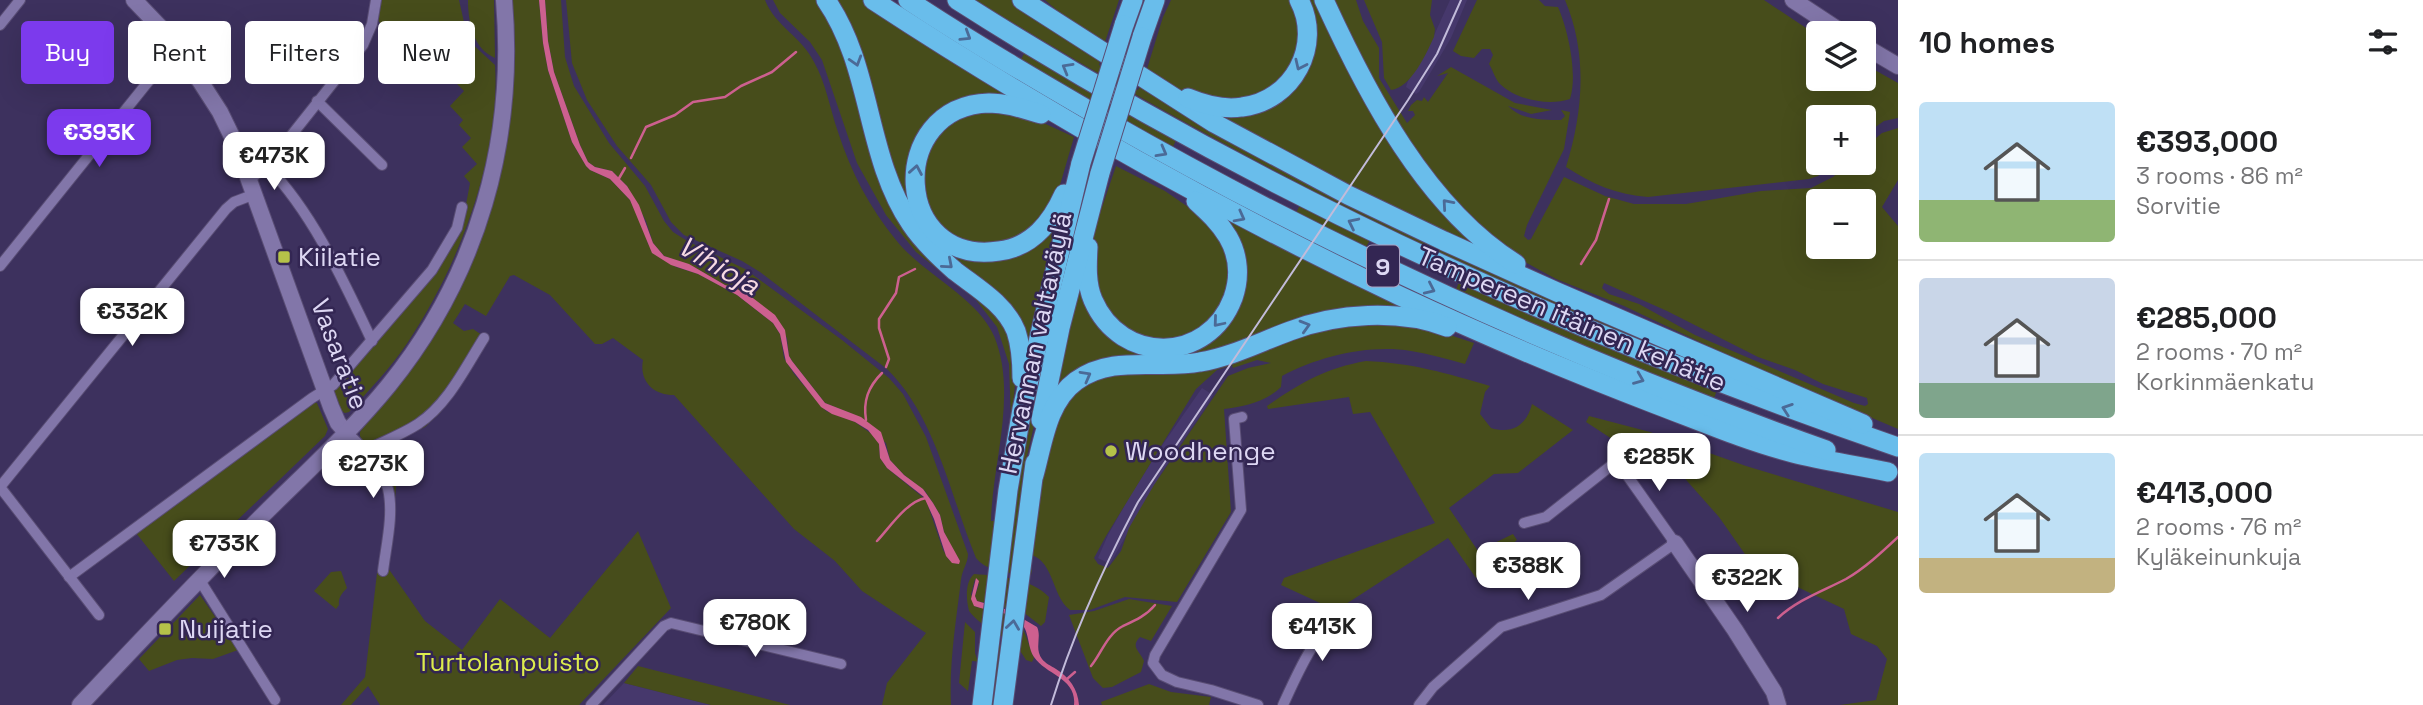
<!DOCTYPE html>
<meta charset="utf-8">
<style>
body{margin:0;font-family:"Space Grotesk",sans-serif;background:#f2f2f2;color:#202124;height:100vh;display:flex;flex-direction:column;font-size:26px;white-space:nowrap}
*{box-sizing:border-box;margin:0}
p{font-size:23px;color:#757577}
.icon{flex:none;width:38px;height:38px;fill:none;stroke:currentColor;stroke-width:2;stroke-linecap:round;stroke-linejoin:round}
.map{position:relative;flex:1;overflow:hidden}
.sheet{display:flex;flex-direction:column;background:#fff;width:525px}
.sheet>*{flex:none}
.banner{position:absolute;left:21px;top:21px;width:665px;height:63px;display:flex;gap:14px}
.tools{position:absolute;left:1806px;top:21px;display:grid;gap:14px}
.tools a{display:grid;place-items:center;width:70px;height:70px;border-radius:7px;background:#fff;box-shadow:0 7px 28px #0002;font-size:35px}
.price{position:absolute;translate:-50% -60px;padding:0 16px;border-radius:14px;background:#fff;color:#222;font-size:23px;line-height:46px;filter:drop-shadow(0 2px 4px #0008)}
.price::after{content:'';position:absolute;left:50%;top:42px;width:21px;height:16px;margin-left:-10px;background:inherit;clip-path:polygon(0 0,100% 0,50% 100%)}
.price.current{background:#7c3aed;color:#fff}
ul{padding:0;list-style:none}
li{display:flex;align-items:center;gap:21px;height:175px;padding:0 21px}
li+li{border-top:2px solid #e0e0e0}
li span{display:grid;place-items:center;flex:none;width:196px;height:140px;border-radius:7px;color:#555}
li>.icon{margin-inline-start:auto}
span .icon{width:84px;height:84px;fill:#fffc;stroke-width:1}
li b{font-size:30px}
h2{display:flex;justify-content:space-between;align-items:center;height:84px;padding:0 21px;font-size:30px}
.tag{padding:0 24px;border-radius:7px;background:#fff;box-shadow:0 7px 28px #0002;font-size:24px;line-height:63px}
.tag.current{background:#7c3aed;color:#fff}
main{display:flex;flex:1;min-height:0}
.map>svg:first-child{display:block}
.built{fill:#46386c}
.green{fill:#474d1b;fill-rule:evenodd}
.water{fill:#cd608f}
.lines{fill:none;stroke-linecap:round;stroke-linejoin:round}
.stream{stroke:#cd608f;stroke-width:2.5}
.street-casing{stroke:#594d74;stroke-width:12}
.secondary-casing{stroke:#594d74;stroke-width:18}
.highway-casing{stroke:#594d74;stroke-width:21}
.street{stroke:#8276a9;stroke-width:10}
.secondary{stroke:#8276a9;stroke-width:16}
.highway{stroke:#69bdeb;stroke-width:19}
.tram{stroke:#c2bbda;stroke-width:2}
.highway-bridge-casing{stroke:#594d74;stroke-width:21;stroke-linecap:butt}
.highway-bridge{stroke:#69bdeb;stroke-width:19}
.oneway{stroke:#4b6a97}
.poi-dot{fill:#b5c249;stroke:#332653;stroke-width:2.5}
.labels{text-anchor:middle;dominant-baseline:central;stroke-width:5;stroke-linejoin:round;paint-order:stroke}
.shield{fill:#332653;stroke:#aaa2c3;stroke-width:2}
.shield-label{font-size:24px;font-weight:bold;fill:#ddd7f3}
.poi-label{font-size:26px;fill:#ddd7f3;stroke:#332653;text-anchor:start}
.street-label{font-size:26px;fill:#ddd7f3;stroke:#332653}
.park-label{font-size:26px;fill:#ddec4d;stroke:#332653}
.water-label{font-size:28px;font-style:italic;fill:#f7dae4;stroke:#332653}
</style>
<main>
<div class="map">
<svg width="1898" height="705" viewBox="0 0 1898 705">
<rect width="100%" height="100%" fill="#3d315e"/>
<g class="built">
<polygon points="1450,0 1467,0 1451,38 1419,92 1416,94 1406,87 1408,81 1427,51"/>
<polygon points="1202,388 1213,395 1207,405 1162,472 1110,564 1098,558 1108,535 1130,496 1161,447"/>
<polygon points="624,683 711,705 603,705"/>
</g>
<g class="green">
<path d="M 379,0 L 459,0 L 468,40 L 495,65 C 501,157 458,267 408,342 C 391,368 369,390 349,412 L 345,413 L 340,410 L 333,391 L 434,272 L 465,210 L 470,183 L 464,176 L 477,164 L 462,147 L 471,138 L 459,125 L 463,120 L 450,106 L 464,91 L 441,68 L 379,22 L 377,18 Z"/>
<path d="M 468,0 L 494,0 L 495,58 C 473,49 468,22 468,0 Z"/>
<path d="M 511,0 L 539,0 L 543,43 L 548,70 L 572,142 L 586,166 L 590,170 L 610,179 L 630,200 L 644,228 L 648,244 L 676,267 L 698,274 L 737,295 L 773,323 L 780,334 L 784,358 L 794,374 L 826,411 L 855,422 L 873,435 L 879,444 L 880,458 L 887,468 L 926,500 L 943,550 L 949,560 L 957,564 L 959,559 L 954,553 L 944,532 L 940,515 L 933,503 L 925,491 L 904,475 L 890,460 L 886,443 L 855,415 L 825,403 L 792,361 L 789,356 L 787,338 L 756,301 L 745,292 L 725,285 L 694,267 L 664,256 L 653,243 L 646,221 L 627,186 L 612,171 L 595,167 L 588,162 L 580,145 L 554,72 L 548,41 L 545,0 L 561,0 L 565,57 L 574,86 L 609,143 L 645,186 L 664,221 L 673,232 L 689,242 L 745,269 L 842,340 L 889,378 L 903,394 L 926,437 L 968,554 C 968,563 962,570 961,580 C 956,622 949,663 951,705 L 882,705 L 887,683 L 926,633 L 862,591 L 835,561 L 794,529 L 674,395 C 653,395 639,381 643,360 L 613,338 L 602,344 L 595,344 L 550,295 L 514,275 L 510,276 L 486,316 L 465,304 L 453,323 L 464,331 L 473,329 L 488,339 L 440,413 L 425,427 L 400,439 L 395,499 L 360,436 L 360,432 C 379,406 402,383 420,356 C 496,249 520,128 511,0 Z"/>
<path d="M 566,0 L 765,0 C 775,26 802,37 814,62 C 826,83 830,109 838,132 C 851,172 869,207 896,240 C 923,274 977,297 994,336 C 1018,393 992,464 991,521 L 998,521 L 1030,406 L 1086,172 L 1092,175 L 1023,473 L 1020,505 L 1022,509 L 1037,512 L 1050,437 L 1061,408 L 1087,381 L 1305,332 L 1379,323 L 1441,332 L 1474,343 L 1465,364 C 1447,359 1429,354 1411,351 C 1370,344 1319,356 1282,376 L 1281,387 C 1267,401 1243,407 1224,409 L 1231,512 L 1177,602 L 1125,597 L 1090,610 L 1070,610 C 1051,596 1054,556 1026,554 L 1019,565 L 1032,570 L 1031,575 C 1012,573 988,573 976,558 C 950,495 936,417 887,369 L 760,272 L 742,261 L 684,235 L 671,222 L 651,185 L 617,146 L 587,100 L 572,63 ZM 1257,360 L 1271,363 L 1248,368 L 1228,376 L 1154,485 L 1129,528 L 1121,551 L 1108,568 L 1098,564 L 1094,558 L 1106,536 L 1196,389 L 1217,370 L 1232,365 L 1233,368 Z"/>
<polygon points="773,0 820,0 833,20 882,179 1004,322 1017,369 1011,420 1009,364 997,327 976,300 916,252 886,215 857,163 822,60 810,42 780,13"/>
<polygon points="832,0 863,0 918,37 1027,104 1001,98 926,131 918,215 996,257 1058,213 1025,353 1021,334 915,225"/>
<path d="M 975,0 L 1012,0 L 1101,59 L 1099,65 L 1138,90 L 1141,84 L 1184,111 L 1816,407 C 1726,374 1637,341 1550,303 C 1350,216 1160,113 975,0 Z"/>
<polygon points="1045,0 1119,0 1104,45 1073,24"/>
<polygon points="1171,0 1294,0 1301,20 1298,56 1275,90 1240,102 1179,91 1146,72 1163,17"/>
<polygon points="1305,0 1320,0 1377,114 1509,263 1341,185 1210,111 1292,87"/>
<path d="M 1331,0 L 1356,0 L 1363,21 L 1379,48 L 1379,78 L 1407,123 L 1415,115 L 1413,111 L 1408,111 L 1411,105 L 1417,100 L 1422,101 L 1424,97 L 1428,102 L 1448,73 L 1437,76 L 1451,67 L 1515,103 L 1552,110 L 1531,114 L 1508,106 C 1521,120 1543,120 1561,120 L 1565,116 L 1561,110 L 1570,112 L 1564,149 L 1527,225 L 1524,236 L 1528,240 L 1531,239 L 1564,177 L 1605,196 L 1634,204 L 1686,204 L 1761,191 L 1811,188 L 1833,177 L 1848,163 L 1864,163 L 1864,148 L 1882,133 L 1898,128 L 1898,180 L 1882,207 L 1898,226 L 1898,429 L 1755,368 L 1624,306 L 1556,279 L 1512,255 L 1447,194 L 1389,111 ZM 1818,201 L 1864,201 L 1864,247 L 1818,247 ZM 1604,283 L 1667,311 L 1758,357 L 1795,370 L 1823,384 L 1867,398 L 1868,404 L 1865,406 L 1854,403 L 1695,335 L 1639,304 L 1609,294 L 1602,288 Z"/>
<path d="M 1364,0 L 1432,0 L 1430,15 L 1435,29 L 1434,37 C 1426,54 1411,88 1391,90 L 1384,78 L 1382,42 Z"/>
<path d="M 1477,0 L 1539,0 L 1545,6 L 1558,7 C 1568,30 1578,74 1570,99 C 1549,106 1516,100 1500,84 C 1495,79 1493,70 1489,64 L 1493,55 L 1490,49 L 1482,49 L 1474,58 L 1461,56 L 1453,51 Z"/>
<path d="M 1565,0 L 1764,0 L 1818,36 L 1818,79 L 1864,79 L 1864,64 L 1898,83 L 1898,118 L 1884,121 L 1864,135 L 1864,117 L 1818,117 L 1818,163 L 1834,163 L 1818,176 L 1809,179 L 1648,197 C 1617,195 1592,184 1566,167 C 1583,113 1588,54 1565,0 Z"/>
<polygon points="1025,52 1176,140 1172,149 1020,61"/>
<polygon points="979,109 1024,114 1074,137 1060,185 1050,207 1038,224 1009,245 971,245 944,231 923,202 924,151 943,126"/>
<polygon points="1116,166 1165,191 1204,218 1214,230 1228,258 1228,289 1214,318 1188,337 1142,340 1105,312 1092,259 1094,231"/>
<polygon points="1300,205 1370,240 1365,249 1295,215"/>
<polygon points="1215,210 1439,319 1407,313 1229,349 1148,362 1054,396 1081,270 1087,302 1165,354 1241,293"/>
<polygon points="1459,282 1717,390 1713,401 1455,292"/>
<path d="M 1366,361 C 1412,363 1446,373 1490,386 L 1485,392 L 1480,414 L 1491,428 C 1513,435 1527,424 1532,404 L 1573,430 L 1518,473 L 1494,474 L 1449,508 L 1478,551 L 1513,534 L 1517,540 L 1476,578 L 1448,538 L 1346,604 L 1333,609 L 1281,585 L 1284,578 L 1435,523 L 1370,412 L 1353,414 L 1349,397 L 1268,409 L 1267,406 C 1300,383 1326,368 1366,361 Z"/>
<polygon points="313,402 317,403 328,429 325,436 174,581 136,533"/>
<polygon points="1589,416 1650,432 1746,466 1898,512 1898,705 1840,705 1876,700 1887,659 1877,646 1851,634 1844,609 1793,585 1763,580 1719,517 1680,473 1661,465 1636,477 1620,447 1612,439 1586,422"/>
<polygon points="638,531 671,608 579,705 380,705 368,686 351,705 341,705 365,677 377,573 388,568 425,621 462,650 500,599 550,638"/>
<path d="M 341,571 L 347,588 C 342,593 338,598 339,605 L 336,609 L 314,591 L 331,572 Z"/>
<path d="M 974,574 C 1000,576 1030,578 1049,597 L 1045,622 L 1041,626 L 1023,612 L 977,601 L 975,596 L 979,584 L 975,579 L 971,594 L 976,607 C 1024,615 1018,616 1034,658 L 1032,662 L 1026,660 C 1012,635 986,633 969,611 C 966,599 965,582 974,574 Z"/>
<polygon points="200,595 238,650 213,659 192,658 177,660 149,671 139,659"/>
<path d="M 1129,599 L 1172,606 L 1151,641 L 1140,637 C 1130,647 1140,651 1144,661 L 1141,672 L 1112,687 L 1103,688 L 1093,678 L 1069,615 L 1094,611 Z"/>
<polygon points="965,622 975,632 975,653 977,659 983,661 997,643 1002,647 995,705 988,705 983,662 972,661 968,691 959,683"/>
<polygon points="638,666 790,705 711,705 624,683"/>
<polygon points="1149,684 1171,692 1211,697 1209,705 1102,705 1101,702"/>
</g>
<g class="water">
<polygon points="539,0 545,0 548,41 554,72 580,145 588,162 595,167 612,171 627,186 639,205 653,243 664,256 689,264 725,285 745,292 775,315 785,330 789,356 792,361 825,403 861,417 881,432 890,460 904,475 923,489 933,503 940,515 944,532 960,561 959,564 952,563 946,556 934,519 924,497 887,468 880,458 879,444 868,430 855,422 832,414 821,407 786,362 780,334 773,323 737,295 698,274 671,265 652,253 630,200 610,179 590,170 586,166 572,142 548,70 543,43"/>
<path d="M 976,578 L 979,581 L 975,596 L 977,601 L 1008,610 L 1037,627 C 1042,637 1034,648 1042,659 C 1045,663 1051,666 1056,669 C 1069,677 1078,689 1079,705 L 1074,705 C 1077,678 1046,675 1034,657 C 1027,647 1030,631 1020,622 C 1006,610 990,612 974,606 L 971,599 Z"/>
</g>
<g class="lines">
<g class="stream">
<polyline points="631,158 646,127 675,115 693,102 725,97 741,86 772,72 796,52"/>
<polyline points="618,180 625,168"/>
<polyline points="1581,264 1596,240 1609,199"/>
<polyline points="886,367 889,359 879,328 879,319 896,293 899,277 915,269"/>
<path d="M 866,420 C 863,401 868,387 882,373"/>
<path d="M 877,541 C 890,527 907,501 926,498"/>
<path d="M 1778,618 C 1797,600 1823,591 1846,579 C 1865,568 1882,552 1898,537"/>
<path d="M 1091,666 C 1101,654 1107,634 1123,626 C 1134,621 1146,616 1155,605"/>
<polyline points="1067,679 1075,672"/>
</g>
<g class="street-casing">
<g id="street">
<polyline points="0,25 20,0"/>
<polyline points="317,101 382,165"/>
<path d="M 267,166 C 313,213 344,282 372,341"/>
<polyline points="250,179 267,166 363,45 372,24 376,0"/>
<polyline points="0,266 164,62 178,51"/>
<polyline points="1242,417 1234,419 1241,510 1155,655 1153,663 1162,675 1177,682 1211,690 1258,705"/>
<path d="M 346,432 C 362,446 382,468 388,489 C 394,514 386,546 383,571"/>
<path d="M 364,451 C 382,442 401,435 418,424 C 448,404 465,368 484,338"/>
<polyline points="69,577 312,398 333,385 432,270 457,228 462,207"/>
<polyline points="199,579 275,700"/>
<polyline points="99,615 0,487 226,209 234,202 255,194"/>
<polyline points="591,705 664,626 671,623 841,664"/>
<path d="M 1283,705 C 1299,670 1315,633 1345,609"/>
<polyline points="1419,705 1433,687 1501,627 1601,595 1675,543 1617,461 1546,517 1524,523"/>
</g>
</g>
<g class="secondary-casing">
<g id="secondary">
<polyline points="134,0 159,26 200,81 220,112 237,147 331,407 338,423 346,432"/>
<polyline points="1793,0 1843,33"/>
<polyline points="1864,46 1898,66"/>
<polyline points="1675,543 1735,630 1774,692 1778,705"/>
<path d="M 80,705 C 139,642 199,579 260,518 C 303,475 350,433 389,385 C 478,275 516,140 504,0"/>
</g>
</g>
<g class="highway-casing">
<g id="highway">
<path d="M 826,0 C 873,68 865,156 911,224 C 923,242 939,257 955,271 C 977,288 1005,304 1016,331 C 1021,346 1022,362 1022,378"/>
<path d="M 873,0 C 1042,111 1218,209 1400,296 C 1484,335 1568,371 1655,404 C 1700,421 1746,441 1793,453 C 1824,461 1856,465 1888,472"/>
<path d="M 908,0 C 973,43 1040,82 1107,121 C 1336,252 1577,361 1826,450"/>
<path d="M 957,0 C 1253,189 1566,333 1898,447"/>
<polyline points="1022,0 1214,123 1348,195 1444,241 1557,292 1863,424"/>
<path d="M 1324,0 C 1367,94 1426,208 1516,264"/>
<polyline points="1124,25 1133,0"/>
<polyline points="1142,37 1155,0"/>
<path d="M 1188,98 C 1205,105 1224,110 1242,107 C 1293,101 1323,45 1299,0"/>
<path d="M 1041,114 C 1024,109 1007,103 989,103 C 885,106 893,267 999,251 C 1032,247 1051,223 1064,194"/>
<path d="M 1088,247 C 1087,265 1086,284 1093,300 C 1121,365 1208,364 1233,298 C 1240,278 1239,256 1228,237 C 1219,222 1208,212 1196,201"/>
<polyline points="1041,420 1060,328 1100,173"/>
<path d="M 1034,475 C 1043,443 1047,402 1076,381 C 1112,354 1159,370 1200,362 C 1231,357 1260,342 1290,331 C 1337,313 1399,309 1447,327"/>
<polyline points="982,705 1008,490 1022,409 1081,163"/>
<polyline points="1003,705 1035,463"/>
</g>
</g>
<use href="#street" class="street"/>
<use href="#secondary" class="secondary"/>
<use href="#highway" class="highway"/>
<path class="tram" d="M 1051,705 C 1073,634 1103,568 1138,502 L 1408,100 L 1437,54 L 1461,0"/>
<g class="highway-bridge-casing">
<g id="highway-bridge">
<polyline points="1081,163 1124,25"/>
<polyline points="1100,173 1142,37"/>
</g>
</g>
<use href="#highway-bridge" class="highway-bridge"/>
</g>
<defs><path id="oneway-chevron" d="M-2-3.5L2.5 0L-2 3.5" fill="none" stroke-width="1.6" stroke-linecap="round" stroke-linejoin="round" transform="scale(1.75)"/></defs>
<g class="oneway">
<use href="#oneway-chevron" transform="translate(966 36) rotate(32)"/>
<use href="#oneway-chevron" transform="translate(856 61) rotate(73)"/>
<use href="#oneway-chevron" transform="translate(1300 65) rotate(115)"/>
<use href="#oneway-chevron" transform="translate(1067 68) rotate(-150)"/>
<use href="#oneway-chevron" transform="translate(1162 152) rotate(29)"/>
<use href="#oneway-chevron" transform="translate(916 170) rotate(-80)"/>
<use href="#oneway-chevron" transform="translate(1447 204) rotate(-131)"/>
<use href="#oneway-chevron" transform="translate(1240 217) rotate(28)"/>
<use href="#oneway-chevron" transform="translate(1353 223) rotate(-154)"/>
<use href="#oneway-chevron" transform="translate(948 264) rotate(41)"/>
<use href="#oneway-chevron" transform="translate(1430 289) rotate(25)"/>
<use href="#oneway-chevron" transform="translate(1218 322) rotate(130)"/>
<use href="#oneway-chevron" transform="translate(1305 326) rotate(-16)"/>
<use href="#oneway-chevron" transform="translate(1086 376) rotate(-29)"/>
<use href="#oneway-chevron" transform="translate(1639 379) rotate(22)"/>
<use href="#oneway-chevron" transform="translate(1787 409) rotate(-161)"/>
<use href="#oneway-chevron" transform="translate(1013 625) rotate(-82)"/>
</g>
<g class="poi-dot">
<rect x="277" y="250" width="14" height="14" rx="3.5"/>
<circle cx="1111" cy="451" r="7"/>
<rect x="158" y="622" width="14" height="14" rx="3.5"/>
</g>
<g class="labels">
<rect class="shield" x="1367" y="245.5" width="32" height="41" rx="5"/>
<g class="shield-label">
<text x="1383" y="266">9</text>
</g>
<g class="poi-label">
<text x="298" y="257">Kiilatie</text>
<text x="1125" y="451">Woodhenge</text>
<text x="179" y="629">Nuijatie</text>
</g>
<g class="street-label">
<text transform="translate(1572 319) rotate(23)">Tampereen itäinen kehätie</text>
<text transform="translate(1035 343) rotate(-78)">Hervannan valtaväylä</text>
<text transform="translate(340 354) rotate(69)">Vasaratie</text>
</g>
<g class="park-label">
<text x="508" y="662">Turtolanpuisto</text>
</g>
<g class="water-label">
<text transform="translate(719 265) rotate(30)">Vihioja</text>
</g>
</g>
</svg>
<div class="tools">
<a><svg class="icon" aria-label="layers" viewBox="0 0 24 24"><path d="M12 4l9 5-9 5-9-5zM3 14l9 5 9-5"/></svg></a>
<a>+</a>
<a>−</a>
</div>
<b class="price current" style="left:99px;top:169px">€393K</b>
<b class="price" style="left:274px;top:192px">€473K</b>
<b class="price" style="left:132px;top:348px">€332K</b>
<b class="price" style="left:1659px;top:493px">€285K</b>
<b class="price" style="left:373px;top:500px">€273K</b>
<b class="price" style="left:224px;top:580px">€733K</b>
<b class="price" style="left:1528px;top:602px">€388K</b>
<b class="price" style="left:1747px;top:614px">€322K</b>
<b class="price" style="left:755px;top:659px">€780K</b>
<b class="price" style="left:1322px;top:663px">€413K</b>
<div class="banner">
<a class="tag current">Buy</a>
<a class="tag">Rent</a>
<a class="tag">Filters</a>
<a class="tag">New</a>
</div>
</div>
<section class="sheet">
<h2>10 homes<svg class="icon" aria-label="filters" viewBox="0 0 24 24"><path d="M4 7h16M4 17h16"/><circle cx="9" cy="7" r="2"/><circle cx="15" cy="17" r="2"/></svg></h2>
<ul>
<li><span style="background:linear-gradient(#bfe0f5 70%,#8fb573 0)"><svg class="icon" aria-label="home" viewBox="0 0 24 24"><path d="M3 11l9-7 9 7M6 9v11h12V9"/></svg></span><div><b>€393,000</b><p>3 rooms · 86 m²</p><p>Sorvitie</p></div></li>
<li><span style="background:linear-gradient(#c9d6e8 75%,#7fa58c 0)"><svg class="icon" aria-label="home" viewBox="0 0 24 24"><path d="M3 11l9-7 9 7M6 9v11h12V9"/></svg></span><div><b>€285,000</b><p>2 rooms · 70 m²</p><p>Korkinmäenkatu</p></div></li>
<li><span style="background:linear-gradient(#bfe0f5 75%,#c2b280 0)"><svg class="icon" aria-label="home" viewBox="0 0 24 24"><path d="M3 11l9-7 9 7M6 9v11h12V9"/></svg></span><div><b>€413,000</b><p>2 rooms · 76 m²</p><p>Kyläkeinunkuja</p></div></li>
</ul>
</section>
</main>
